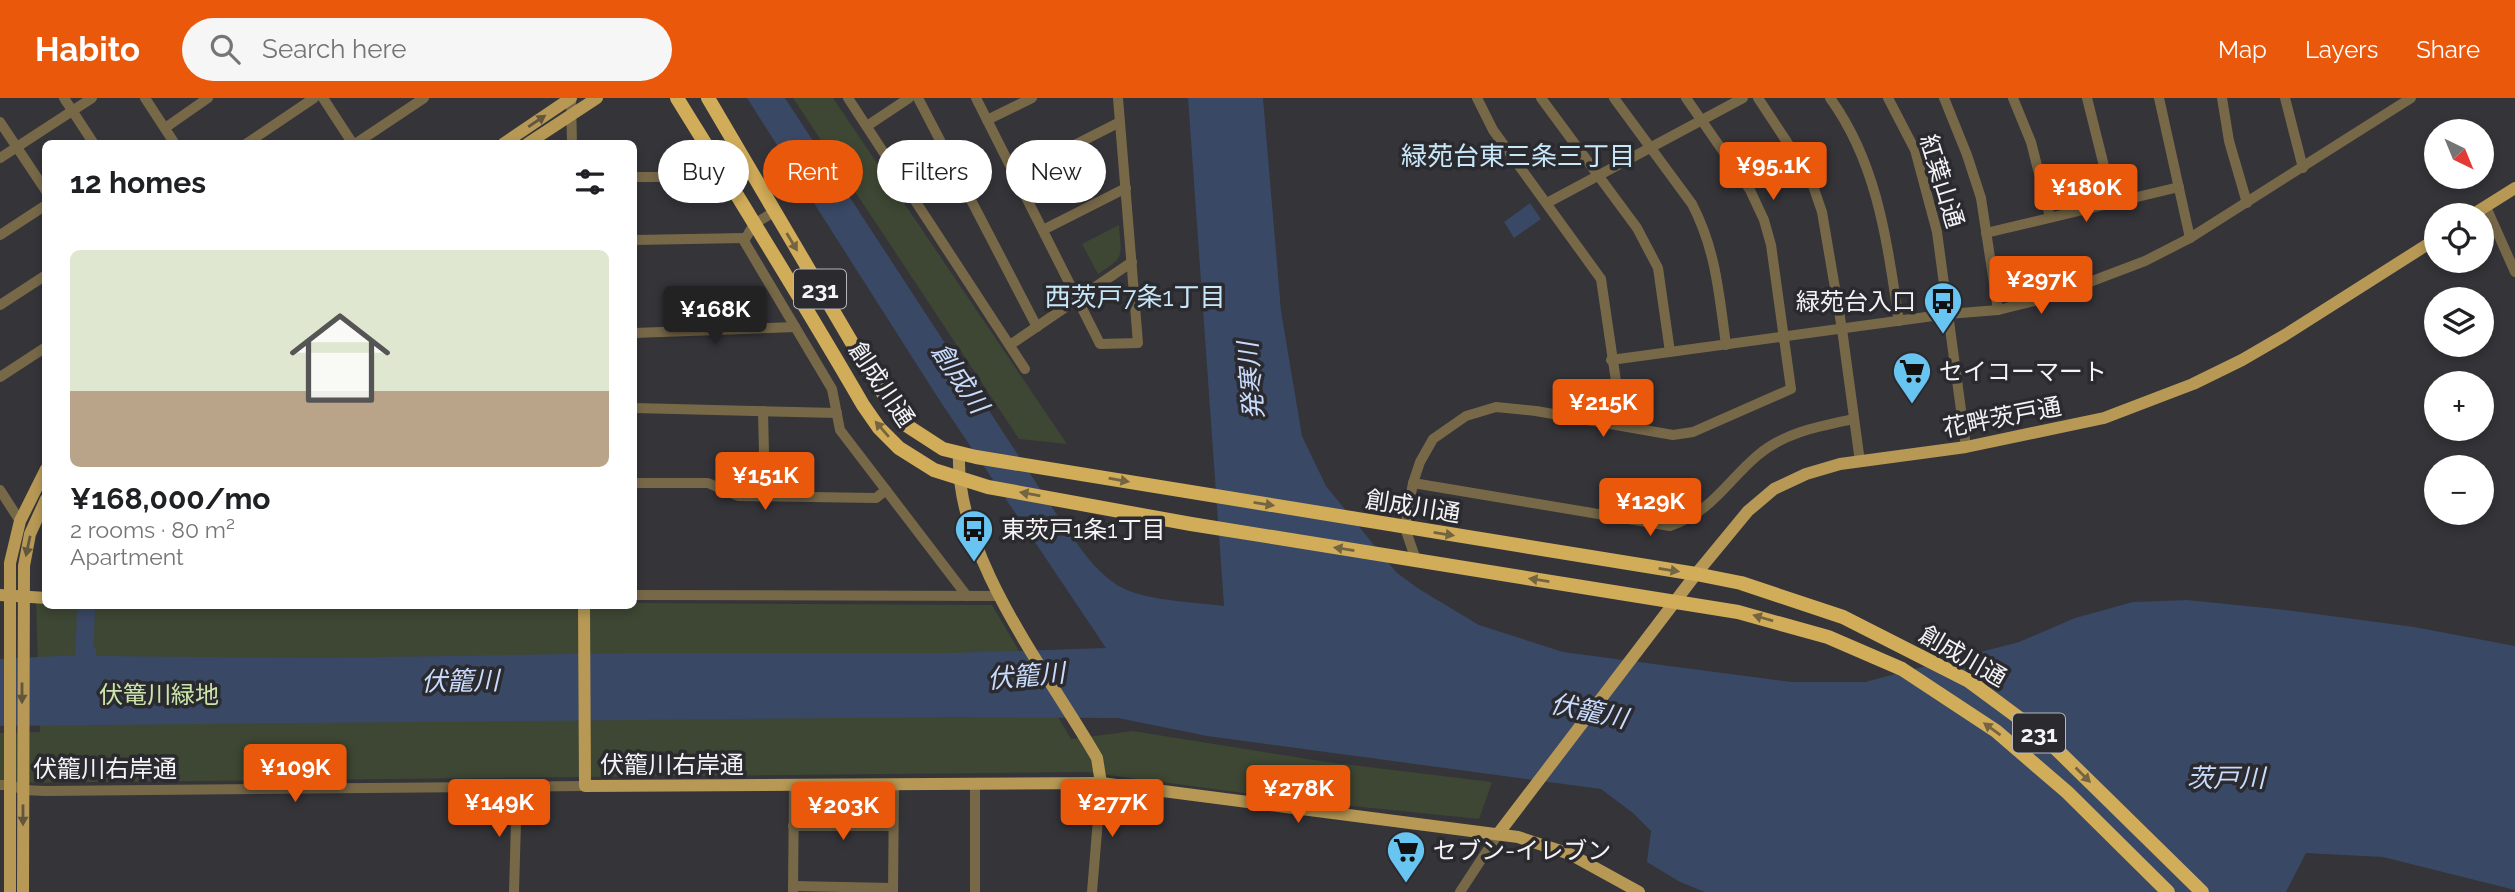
<!DOCTYPE html>
<meta charset="utf-8">
<style>
body{margin:0;font-family:Raleway,"Noto Sans JP",sans-serif;background:#f6f6f6;color:#202124;height:100vh;display:flex;flex-direction:column;font-size:26px;white-space:nowrap}
*{box-sizing:border-box;margin:0}
p{font-size:23px;color:#757577}
.icon{flex:none;width:38px;height:38px;fill:none;stroke:currentColor;stroke-width:2;stroke-linecap:round;stroke-linejoin:round}
.map{position:relative;flex:1;overflow:hidden}
.panel{position:absolute;left:42px;top:42px;width:595px;height:469px;display:flex;flex-direction:column;background:#fff;border-radius:10px;box-shadow:0 4px 10px #0003}
.panel>*{flex:none}
.top-card{position:absolute;left:658px;top:42px;width:665px;height:63px;display:flex;gap:14px}
.needle{width:46px;rotate:137deg}
.buttons{position:absolute;left:2424px;top:21px;display:grid;gap:14px}
.buttons a{display:grid;place-items:center;width:70px;height:70px;border-radius:50%;background:#fff;box-shadow:0 4px 10px #0003;font-size:35px}
.price{position:absolute;translate:-50% -60px;padding:0 16px;border-radius:7px;background:#ea580c;color:#fff;font-size:23px;line-height:46px;filter:drop-shadow(0 2px 4px #0008)}
.price::after{content:'';position:absolute;left:50%;top:42px;width:21px;height:16px;margin-left:-10px;background:inherit;clip-path:polygon(0 0,100% 0,50% 100%)}
.price.current{background:#222;color:#fff}
ul{padding:0;list-style:none}
li{display:grid;align-content:center;gap:14px;height:371px;padding:0 28px}
li span{display:grid;place-items:center;height:217px;border-radius:10px;color:#555}
li>.icon{margin-inline-start:auto}
span .icon{width:126px;height:126px;fill:#fffc;stroke-width:1}
li b{font-size:30px}
h2{display:flex;justify-content:space-between;align-items:center;height:84px;padding:0 28px;font-size:30px}
.tag{padding:0 24px;border-radius:32px;background:#fff;box-shadow:0 4px 10px #0003;font-size:24px;line-height:63px}
.tag.current{background:#ea580c;color:#fff}
header{display:flex;align-items:center;gap:42px;box-sizing:border-box;height:98px;padding:0 35px;background:#ea580c;color:#fff}
header strong{font-size:33px}
nav{display:flex;gap:38px;margin-inline-start:auto;font-size:24px}
.search{width:490px;height:63px;background:#f6f6f6;display:flex;align-items:center;gap:18px;box-sizing:border-box;padding:0 24px;border-radius:38px;color:#757577;font-size:26px}
.map>svg:first-child{display:block}
.green{fill:#3e4733}
.water{fill:#394864}
.lines{fill:none;stroke-linecap:round;stroke-linejoin:round}
.river{stroke:#394864;stroke-width:18}
.minor{stroke:#776848;stroke-width:10}
.major{stroke:#b79955;stroke-width:12}
.highway{stroke:#d1ac59;stroke-width:14}
.oneway{fill:#62563e}
.oneway2{fill:#756442}
.labels{text-anchor:middle;dominant-baseline:central;stroke-width:7;stroke-linejoin:round;paint-order:stroke}
.shield{fill:#2a2a2f;stroke:#b7b7bb;stroke-width:2}
.shield-label{font-size:23px;font-weight:bold;fill:#f4f4f7}
.street-label{font-size:24px;fill:#f4f4f7;stroke:#2a2a2f}
.poi-label{font-size:24px;fill:#f4f4f7;stroke:#2a2a2f;text-anchor:start}
.park-label{font-size:24px;fill:#cbe5ab;stroke:#2a2a2f}
.neighbourhood-label{font-size:26px;fill:#c8e7f8;stroke:#2a2a2f}
.water-label{font-size:26px;font-style:italic;fill:#c9dbfc;stroke:#2a2a2f}
</style>
<header>
<strong>Habito</strong>
<div class="search"><svg class="icon" aria-label="search" viewBox="0 0 24 24"><circle cx="10" cy="10" r="6"/><path d="M15 15l6 6"/></svg>Search here</div>
<nav><a>Map</a><a>Layers</a><a>Share</a></nav>
</header>
<div class="map">
<svg width="2515" height="794" viewBox="0 0 2515 794">
<rect width="100%" height="100%" fill="#343439"/>
<g class="green">
<polygon points="793,0 833,0 1067,346 1019,341"/>
<path d="M 1119,127 C 1121,159 1126,158 1098,176 L 1082,146 Z"/>
<polygon points="36,503 45,503 46,508 634,508 634,505 992,507 1071,641 1133,633 1327,664 1492,684 1479,721 1303,703 1086,674 0,685 0,635 40,634"/>
</g>
<g class="water">
<path d="M 747,0 L 785,0 L 1063,426 C 1079,448 1094,472 1117,487 C 1142,503 1195,504 1224,508 L 1188,0 L 1263,0 L 1281,213 L 1302,338 L 1326,388 L 1396,474 L 1419,491 L 1479,527 L 1563,554 L 1792,584 L 1865,584 L 2019,544 L 2075,520 L 2133,504 L 2187,502 L 2286,512 L 2414,529 L 2515,548 L 2515,792 L 2383,759 L 2306,755 L 2286,794 L 1705,794 L 1680,784 L 1647,764 L 1651,733 L 1633,715 L 1601,691 L 1207,638 L 1118,620 L 952,619 L 0,628 L 0,561 L 77,557 L 77,550 L 81,550 L 81,546 L 92,546 L 92,550 L 96,550 L 96,558 L 322,560 L 630,555 L 950,555 L 1106,550 L 940,303 Z"/>
<polygon points="1530,105 1541,121 1514,140 1504,124"/>
</g>
<g class="lines">
<polyline class="river" points="84,569 86,508"/>
<g class="minor">
<polyline points="64,0 94,46"/>
<polyline points="145,0 175,46"/>
<polyline points="323,0 353,46"/>
<polyline points="571,0 572,46"/>
<polyline points="848,0 1025,271"/>
<polyline points="918,0 1037,229"/>
<polyline points="976,0 1100,246 1138,245 1118,0"/>
<polyline points="1477,0 1493,32 1601,181 1617,290 1619,327"/>
<polyline points="1541,0 1637,130 1658,170 1670,254"/>
<path d="M 1614,0 L 1692,106 C 1716,152 1719,196 1726,247"/>
<polyline points="1758,0 1810,79 1822,114 1842,231 1860,364"/>
<path d="M 1830,0 C 1878,66 1887,145 1899,223"/>
<polyline points="1888,0 1915,52 1937,134 1966,349"/>
<polyline points="1944,0 1967,57 1981,100 1998,212"/>
<polyline points="2013,0 2031,44 2050,119"/>
<polyline points="2087,0 2113,104"/>
<polyline points="2159,0 2190,140"/>
<polyline points="2222,0 2229,43 2247,105"/>
<polyline points="2285,0 2303,70"/>
<polyline points="987,22 1032,0"/>
<polyline points="0,24 46,93"/>
<polyline points="867,28 909,0"/>
<polyline points="165,30 208,0"/>
<polyline points="246,46 314,0"/>
<polyline points="355,46 424,0"/>
<polyline points="0,60 92,0"/>
<polyline points="1015,77 1120,24"/>
<polyline points="634,79 726,79"/>
<polyline points="1547,105 1743,0"/>
<polyline points="2486,109 2515,174"/>
<polyline points="774,114 754,126 744,143 832,291 840,332 967,498"/>
<polyline points="1043,132 1126,90"/>
<polyline points="1986,135 2179,89"/>
<polyline points="0,137 46,107"/>
<polyline points="634,142 745,140"/>
<polyline points="0,207 46,177"/>
<polyline points="634,235 795,229"/>
<polyline points="1010,247 1132,164"/>
<polyline points="1611,262 1948,216 1998,212 2050,199 2145,163 2190,140 2411,0"/>
<polyline points="0,279 46,249"/>
<polyline points="634,310 837,315"/>
<polyline points="763,313 765,398"/>
<polyline points="634,385 708,385 738,398 876,400 886,392"/>
<path d="M 1413,385 L 1670,428 C 1714,412 1725,385 1758,357 C 1785,334 1821,328 1854,321"/>
<polyline points="0,392 20,423"/>
<polyline points="1416,462 1405,430 1413,385 1420,364 1433,341 1466,318 1496,309 1536,313 1673,337 1693,334 1791,291 1771,147 1764,122 1750,92 1686,0"/>
<polyline points="634,497 999,498"/>
<polyline points="0,687 11,687 23,692 45,693 585,688"/>
<polyline points="793,728 893,728"/>
<polyline points="793,788 893,790"/>
<polyline points="514,794 517,688"/>
<polyline points="793,794 794,687"/>
<polyline points="893,794 894,686"/>
<polyline points="975,794 975,686"/>
<polyline points="1092,794 1101,685"/>
<polyline points="1460,794 1498,736"/>
</g>
<g class="major">
<polyline points="503,46 571,0"/>
<polyline points="527,46 597,0"/>
<polyline points="2472,117 2515,90"/>
<path d="M 959,355 C 955,459 1047,573 1097,660 L 1101,685"/>
<polyline points="0,497 46,500"/>
<polyline points="584,508 585,688 1101,685 1518,739 1570,756 1639,794"/>
<polyline points="1498,736 1696,476 1748,413 1774,391 1806,376 1840,366 1966,349 2104,320 2193,286 2242,262 2285,237 2436,141"/>
<polyline points="10,794 10,465 20,423 46,371"/>
<polyline points="23,794 24,468 30,436 46,401"/>
</g>
<g class="highway">
<path d="M 677,0 C 740,102 803,203 863,307 L 879,330 L 899,350 L 934,372 L 988,389 L 1191,426 L 1738,514 L 1828,539 L 1902,571 L 1996,633 L 2067,694 L 2168,794"/>
<polyline points="708,0 875,284 906,327 943,351 976,359 1696,476 1741,485 1843,519 1969,583 2042,637 2202,794"/>
</g>
</g>
<defs><path id="oneway-solid" d="M-6-.8H1V-3.2L6.5 0L1 3.2V.8H-6Z" transform="scale(1.75)"/></defs>
<g class="oneway">
<use href="#oneway-solid" transform="translate(537 23) rotate(-34)"/>
<use href="#oneway-solid" transform="translate(28 448) rotate(102)"/>
<use href="#oneway-solid" transform="translate(22 595) rotate(90)"/>
<use href="#oneway-solid" transform="translate(23 717) rotate(90)"/>
</g>
<g class="oneway2">
<use href="#oneway-solid" transform="translate(792 144) rotate(59)"/>
<use href="#oneway-solid" transform="translate(882 331) rotate(-131)"/>
<use href="#oneway-solid" transform="translate(1119 382) rotate(10)"/>
<use href="#oneway-solid" transform="translate(1030 396) rotate(-170)"/>
<use href="#oneway-solid" transform="translate(1264 406) rotate(9)"/>
<use href="#oneway-solid" transform="translate(1444 436) rotate(9)"/>
<use href="#oneway-solid" transform="translate(1344 451) rotate(-171)"/>
<use href="#oneway-solid" transform="translate(1669 472) rotate(9)"/>
<use href="#oneway-solid" transform="translate(1539 482) rotate(-171)"/>
<use href="#oneway-solid" transform="translate(1763 520) rotate(-164)"/>
<use href="#oneway-solid" transform="translate(1992 631) rotate(-144)"/>
<use href="#oneway-solid" transform="translate(2083 677) rotate(45)"/>
</g>
<defs>
<g id="bus-pin" transform="scale(2.0125)"><path d="M0 17L-7.5 6A9.5 9.5 0 1 1 7.5 6Z" fill="#68c4f0" stroke="#2a2a2f"/><path d="M-5-6H5V4H4V6H2V4H-2V6H-4V4H-5ZM-3.5-4V0h7V-4ZM-3.5 1.2v1.5H-2V1.2ZM2 1.2v1.5H3.5V1.2Z" fill="#111"/></g>
<g id="supermarket-pin" transform="scale(2.0125)"><path d="M0 17L-7.5 6A9.5 9.5 0 1 1 7.5 6Z" fill="#68c4f0" stroke="#2a2a2f"/><path d="M-6-5.5h2.5l.6 2H6L4.5 2H-2.5L-4.4-4H-6ZM-1.5 3.2a1.3 1.3 0 1 0 .1 0ZM3 3.2a1.3 1.3 0 1 0 .1 0Z" fill="#111"/></g>
</defs>
<g fill-rule="evenodd">
<use href="#bus-pin" x="1943" y="203"/>
<use href="#supermarket-pin" x="1912" y="273"/>
<use href="#bus-pin" x="974" y="431"/>
<use href="#supermarket-pin" x="1406" y="752"/>
</g>
<g class="labels">
<g class="shield">
<rect x="794" y="171.5" width="52" height="39" rx="5"/>
<rect x="2013" y="615.5" width="52" height="39" rx="5"/>
</g>
<g class="shield-label">
<text x="820" y="191">231</text>
<text x="2039" y="635">231</text>
</g>
<g class="street-label">
<text transform="translate(1942 83) rotate(73)">紅葉山通</text>
<text transform="translate(882 286) rotate(56)">創成川通</text>
<text transform="translate(2002 319) rotate(-11)">花畔茨戸通</text>
<text transform="translate(1413 408) rotate(9)">創成川通</text>
<text transform="translate(1963 558) rotate(30)">創成川通</text>
<text x="672" y="666">伏籠川右岸通</text>
<text x="105" y="670">伏籠川右岸通</text>
</g>
<g class="poi-label">
<text x="1916" y="203" text-anchor="end">緑苑台入口</text>
<text x="1939" y="273">セイコーマート</text>
<text x="1001" y="431">東茨戸1条1丁目</text>
<text x="1433" y="752">セブン-イレブン</text>
</g>
<g class="park-label">
<text x="159" y="596">伏篭川緑地</text>
</g>
<g class="neighbourhood-label">
<text x="1518" y="58">緑苑台東三条三丁目</text>
<text x="1135" y="199">西茨戸7条1丁目</text>
</g>
<g class="water-label">
<text transform="translate(960 280) rotate(56)">創成川</text>
<text transform="translate(1251 283) rotate(-95)">発寒川</text>
<text transform="translate(1026 578) rotate(-5)">伏籠川</text>
<text transform="translate(460 583) rotate(-1)">伏籠川</text>
<text transform="translate(1589 613) rotate(12)">伏籠川</text>
<text x="2226" y="680">茨戸川</text>
</g>
</g>
</svg>
<div class="buttons">
<a><svg class="needle" viewBox="-14 -14 28 28"><path d="M0-13l5 13h-10z" fill="#e53935"/><path d="M0 13l5-13h-10z" fill="#757577"/></svg></a>
<a><svg class="icon" aria-label="locate" viewBox="0 0 24 24"><circle cx="12" cy="12" r="6"/><path d="M12 2v4M12 18v4M2 12h4M18 12h4"/></svg></a>
<a><svg class="icon" aria-label="layers" viewBox="0 0 24 24"><path d="M12 4l9 5-9 5-9-5zM3 14l9 5 9-5"/></svg></a>
<a>+</a>
<a>−</a>
</div>
<b class="price" style="left:1773px;top:104px">¥95.1K</b>
<b class="price" style="left:2086px;top:126px">¥180K</b>
<b class="price" style="left:2041px;top:218px">¥297K</b>
<b class="price current" style="left:715px;top:248px">¥168K</b>
<b class="price" style="left:1603px;top:341px">¥215K</b>
<b class="price" style="left:765px;top:414px">¥151K</b>
<b class="price" style="left:1650px;top:440px">¥129K</b>
<b class="price" style="left:295px;top:706px">¥109K</b>
<b class="price" style="left:1298px;top:727px">¥278K</b>
<b class="price" style="left:499px;top:741px">¥149K</b>
<b class="price" style="left:1112px;top:741px">¥277K</b>
<b class="price" style="left:843px;top:744px">¥203K</b>
<div class="top-card">
<a class="tag">Buy</a>
<a class="tag current">Rent</a>
<a class="tag">Filters</a>
<a class="tag">New</a>
</div>
<section class="panel">
<h2>12 homes<svg class="icon" aria-label="filters" viewBox="0 0 24 24"><path d="M4 7h16M4 17h16"/><circle cx="9" cy="7" r="2"/><circle cx="15" cy="17" r="2"/></svg></h2>
<ul>
<li><span style="background:linear-gradient(#dfe7d0 65%,#b9a48a 0)"><svg class="icon" aria-label="home" viewBox="0 0 24 24"><path d="M3 11l9-7 9 7M6 9v11h12V9"/></svg></span><div><b>¥168,000/mo</b><p>2 rooms · 80 m²</p><p>Apartment</p></div></li>
</ul>
</section>
</div>
